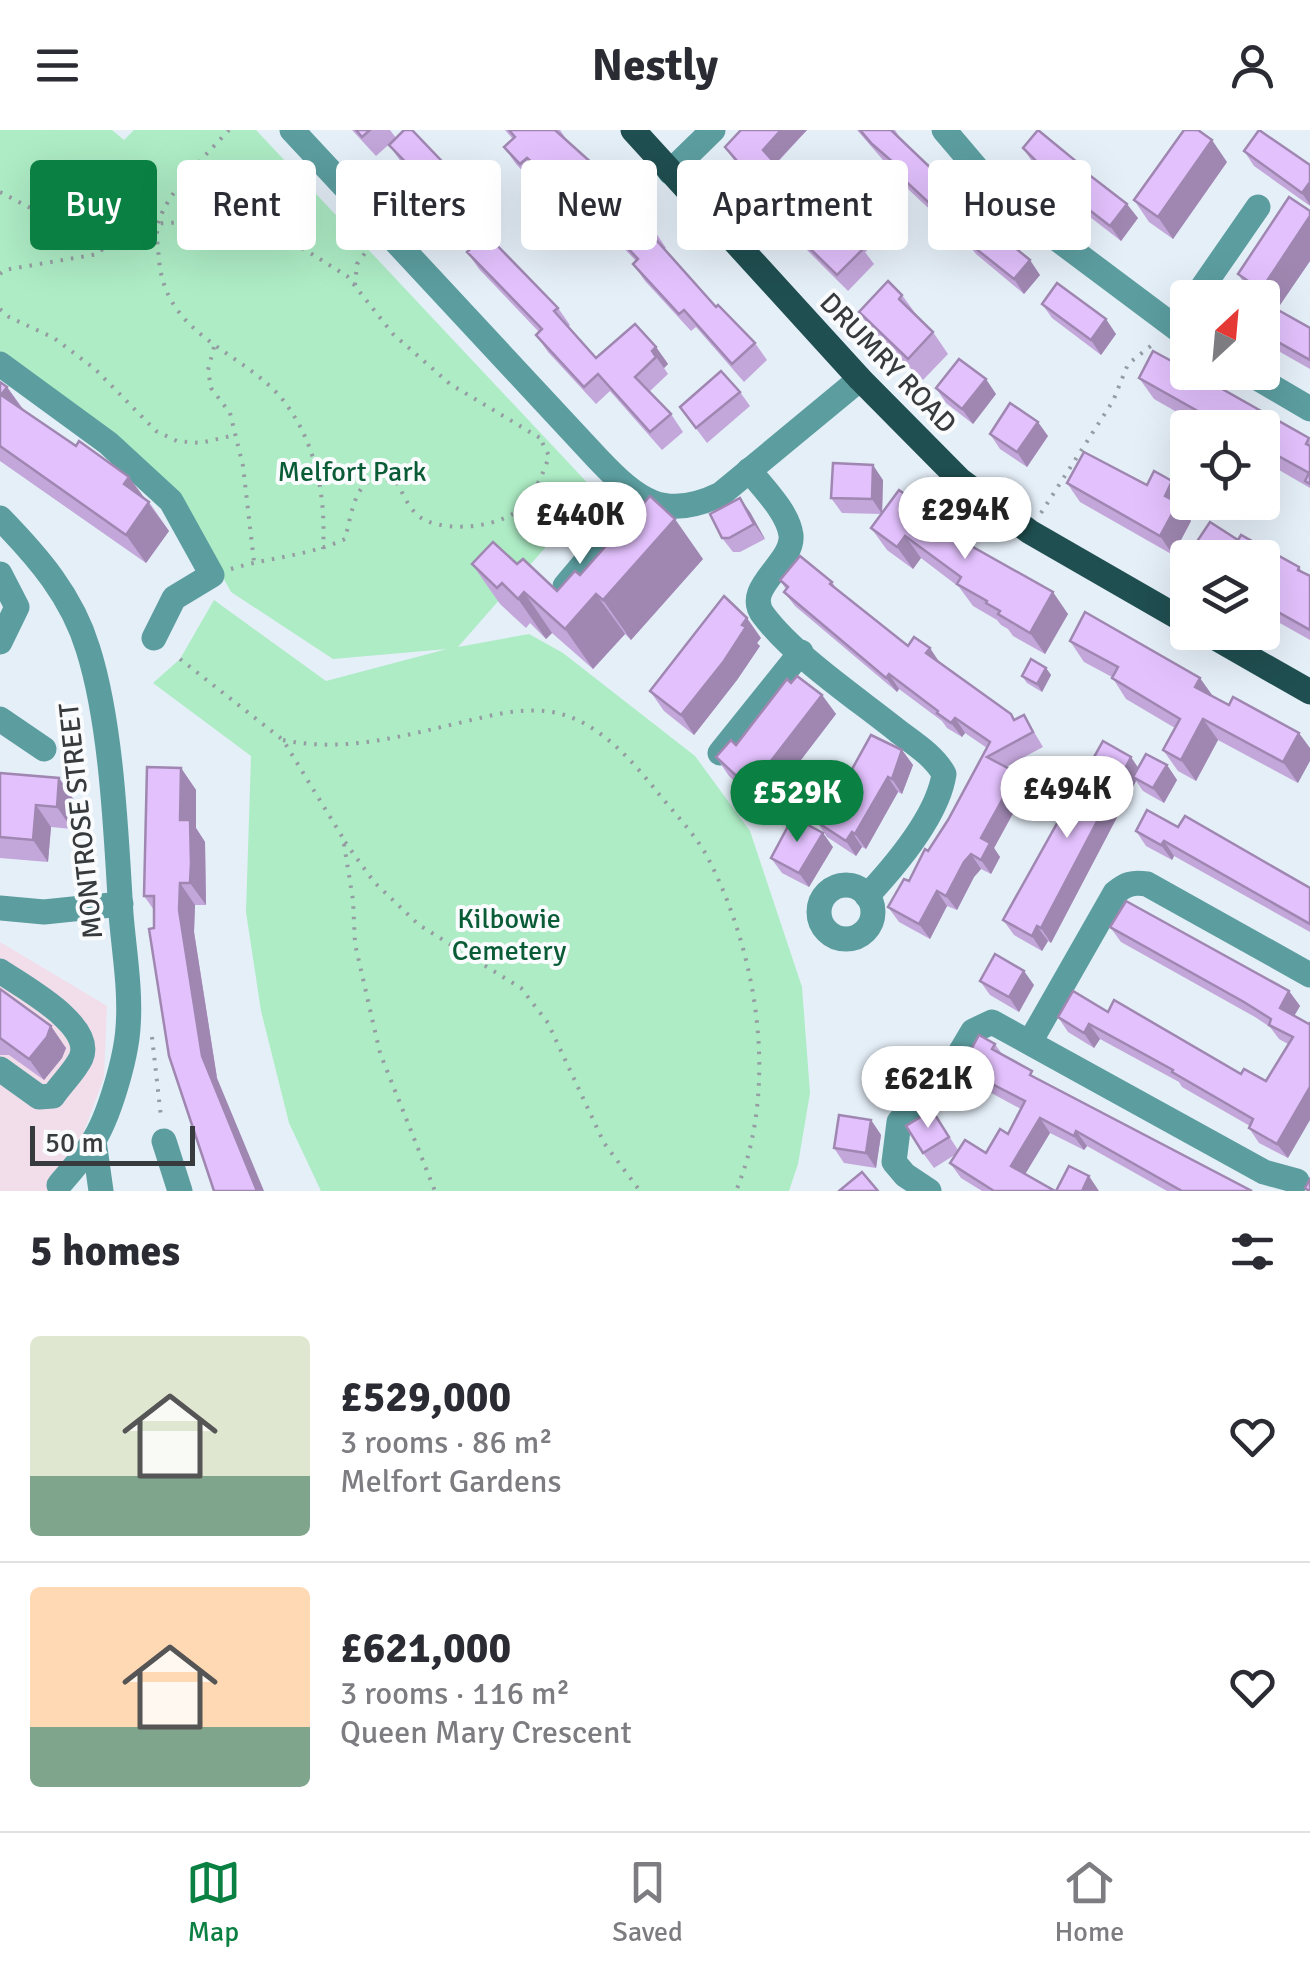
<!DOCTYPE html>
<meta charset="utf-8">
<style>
body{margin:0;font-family:Signika,sans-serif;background:#f7f7f7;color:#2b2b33;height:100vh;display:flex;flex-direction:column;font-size:38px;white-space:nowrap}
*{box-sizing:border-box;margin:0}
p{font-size:32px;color:#7c7c81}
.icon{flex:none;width:55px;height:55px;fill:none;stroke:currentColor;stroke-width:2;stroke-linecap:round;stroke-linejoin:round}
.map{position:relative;height:1061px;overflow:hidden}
.panel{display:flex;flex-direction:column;background:#fff;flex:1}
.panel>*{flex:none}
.guide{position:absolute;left:30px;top:30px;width:1250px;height:90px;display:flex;gap:20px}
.needle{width:65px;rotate:26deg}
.fabs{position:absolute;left:1170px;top:150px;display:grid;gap:20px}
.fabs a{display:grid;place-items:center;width:110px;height:110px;border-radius:10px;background:#fff;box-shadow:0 10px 40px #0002;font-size:50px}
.scale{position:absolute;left:30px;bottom:25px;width:165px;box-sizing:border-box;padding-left:10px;border:5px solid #373b3e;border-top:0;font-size:28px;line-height:35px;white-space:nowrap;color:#373b3e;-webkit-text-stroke:8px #f9fbfd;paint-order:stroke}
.price{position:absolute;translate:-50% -85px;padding:0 22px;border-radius:35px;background:#fff;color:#222;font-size:32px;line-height:65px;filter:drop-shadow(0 2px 5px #0008)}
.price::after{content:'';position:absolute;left:50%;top:60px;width:30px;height:22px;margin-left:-15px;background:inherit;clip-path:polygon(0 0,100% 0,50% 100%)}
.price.on{background:#0b8043;color:#fff}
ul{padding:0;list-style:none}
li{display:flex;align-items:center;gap:30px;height:250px;padding:0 30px}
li+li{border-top:2px solid #e1e1e2}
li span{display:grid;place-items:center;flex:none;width:280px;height:200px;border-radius:10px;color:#555}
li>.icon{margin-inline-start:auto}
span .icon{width:120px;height:120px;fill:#fffc;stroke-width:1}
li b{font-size:42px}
h2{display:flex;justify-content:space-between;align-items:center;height:120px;padding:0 30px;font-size:42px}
.tag{padding:0 35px;border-radius:10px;background:#fff;box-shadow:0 10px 40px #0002;font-size:35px;line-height:90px}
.tag.on{background:#0b8043;color:#fff}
header{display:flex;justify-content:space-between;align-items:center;height:130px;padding:0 30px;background:#fff;font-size:45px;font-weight:800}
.menu{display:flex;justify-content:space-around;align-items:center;height:140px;border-top:2px solid #e1e1e2;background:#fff;font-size:28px;color:#7c7c81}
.menu a{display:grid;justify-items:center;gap:5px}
.menu .on{color:#0b8043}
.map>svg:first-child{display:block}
.commercial{fill:#f2ddeb}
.green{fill:#adecc5}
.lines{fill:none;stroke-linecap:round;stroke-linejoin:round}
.path{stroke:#959ca2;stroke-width:4;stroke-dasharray:2.5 8;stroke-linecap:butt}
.minor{stroke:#5c9ea0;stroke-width:25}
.major{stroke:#204f51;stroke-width:25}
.wall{fill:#c3a6da}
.shaded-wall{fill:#9f87b1}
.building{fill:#e3c1fd;stroke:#9f87b1;stroke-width:2.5}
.labels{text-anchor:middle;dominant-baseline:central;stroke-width:8;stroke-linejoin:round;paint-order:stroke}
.street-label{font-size:28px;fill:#373b3e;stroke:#f9fbfd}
.park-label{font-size:28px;fill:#0a5c37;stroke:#f9fbfd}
</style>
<header><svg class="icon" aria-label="menu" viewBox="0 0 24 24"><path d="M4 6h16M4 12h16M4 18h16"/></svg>Nestly<svg class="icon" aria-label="person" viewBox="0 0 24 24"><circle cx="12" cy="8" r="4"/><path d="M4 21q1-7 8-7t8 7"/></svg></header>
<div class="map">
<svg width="1310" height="1061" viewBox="0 0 1310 1061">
<rect width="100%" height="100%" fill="#e5eff8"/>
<polygon class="commercial" points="0,812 107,876 104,947 80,1012 54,1061 0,1061"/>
<polygon class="green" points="0,0 112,0 124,10 134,0 256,0 595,361 458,517 529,504 563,523 695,626 750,701 802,857 810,963 798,1034 789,1061 321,1061 289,993 261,881 246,782 251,626 153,553 180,529 214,470 326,551 447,519 333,529 231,462 178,365 0,225"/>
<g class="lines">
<g class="path">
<path d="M 229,0 C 208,23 168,61 159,91 C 155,102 158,117 159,129 C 165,209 248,222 286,274 C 317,316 326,369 323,419"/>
<polyline points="0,62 40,83 89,97 225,90 283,106 347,146 393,204 450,254 540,308"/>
<polyline points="0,144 4,140 98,124 110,111 117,95"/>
<polyline points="355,155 357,134 371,115"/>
<polyline points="0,179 9,187 54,208 95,239 156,301 177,311 200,313 235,305"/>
<polyline points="214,217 208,240 211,258 230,283 243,336 254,432"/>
<polyline points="1041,383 1113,271 1128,234 1157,211"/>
<path d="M 231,439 C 269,427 309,426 345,409 C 353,379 356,334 398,354 C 404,367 412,385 427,391 C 453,402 504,397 524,375 C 535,362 544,342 549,326 L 540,308"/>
<polyline points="180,529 283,610 343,708 353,770 355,814 380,923 435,1061"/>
<path d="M 283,610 C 345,623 402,606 463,592 C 493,585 521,577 552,582 C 597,590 631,629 658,663 C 675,684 697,706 709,730 C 758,826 779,958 736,1061"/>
<polyline points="345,712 374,752 419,795 521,858 548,893 604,1013 640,1061"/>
<polyline points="152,907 161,987"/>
</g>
<g class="minor">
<path d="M 292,0 L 598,329 C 637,370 664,392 721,364 L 860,249"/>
<polyline points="944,0 1001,67 1188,207"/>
<polyline points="670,42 713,0"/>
<polyline points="1195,168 1258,77"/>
<polyline points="0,234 108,313 171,371 212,445 174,468 154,508"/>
<polyline points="1247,242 1310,279"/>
<path d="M 749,340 C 763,358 788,382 791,405 C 794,434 741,458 764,486 C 795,527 858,569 899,602 C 915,614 934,626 944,644 C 938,685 895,736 867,766"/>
<path d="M 0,388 C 38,427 72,466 88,519 C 112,595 116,704 121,784 C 124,821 131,860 128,898 C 126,928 109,988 92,1013 C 83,1028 70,1042 59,1055"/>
<polyline points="0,444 17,477 0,512"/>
<polyline points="565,456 639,368"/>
<polyline points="0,589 44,619"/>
<polyline points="720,623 801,522"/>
<circle cx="846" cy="782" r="27"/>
<polyline points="0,778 44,782 121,774"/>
<path d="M 0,841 C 23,857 95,895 81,928 C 75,941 61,954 53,966 L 39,967 L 0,939"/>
<path d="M 1030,912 L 1115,763 C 1126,754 1132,752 1147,754 L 1310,845"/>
<polyline points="94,1011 101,1061"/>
<polyline points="164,1011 180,1061"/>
<polyline points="929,1061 905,1045 894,1032 899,992 905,985 932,970 973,901 992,892 1264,1042 1297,1051"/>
</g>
<g class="major">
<polyline points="633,0 860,249 960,350 1030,402 1188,493"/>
<polyline points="1205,502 1310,562"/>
</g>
</g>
<g class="wall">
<polygon points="352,0 390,0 396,8 376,26"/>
<polygon points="505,0 560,0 569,13 654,100 666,118 664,119 716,177 755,213 767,230 744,252 696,197 691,201 645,151 633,134 636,131 619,113 613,120 591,97 581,82 539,45 532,51 516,34 504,17 513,9"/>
<polygon points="741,0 807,0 776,34 805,67 847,88 858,104 857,106 867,121 865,122 874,134 848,161 799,112 788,97 790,94 736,33 725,17"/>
<polygon points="857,0 895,0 902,11 960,66 971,81 953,101 909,60 899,43 883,30"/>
<polygon points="389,15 479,70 494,91 475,110 404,36"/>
<polygon points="1023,18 1077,32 1083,40 1138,88 1121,111 1081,80 1033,33"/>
<polygon points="1244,21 1310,35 1310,76 1254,36"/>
<polygon points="1227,32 1173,109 1149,92 1134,70"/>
<polygon points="1310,81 1310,131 1277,179 1310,198 1310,239 1268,215 1262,207 1262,192 1270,177 1262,172 1262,168 1256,168 1253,166 1238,144"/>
<polygon points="965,110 1040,145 1024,164 976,124"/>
<polygon points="467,122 558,178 570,195 568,197 596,228 656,217 668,234 664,238 668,244 649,262 671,284 683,302 662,320 610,261 596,274 548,222 536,205 539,202 479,139"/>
<polygon points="902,165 918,187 933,202 948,224 923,250 874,204 859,182"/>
<polygon points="1042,174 1116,204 1101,225 1052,188"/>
<polygon points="1139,248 1310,310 1310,358 1262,330 1262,298 1205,298 1154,269"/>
<polygon points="0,252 7,257 24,280 149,372 169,401 146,433 0,331"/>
<polygon points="936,258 996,264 973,294 946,273"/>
<polygon points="740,262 750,276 707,313 680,277"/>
<polygon points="990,304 1048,306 1027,337 1000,319"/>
<polygon points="883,350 882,384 966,413 1068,484 1045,524 1013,506 1008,499 1001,495 997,490 973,476 959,457 921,428 913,439 887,420 871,398 882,384 842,383 831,368"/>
<polygon points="1172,351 1186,370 1181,378 1191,391 1173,425 1080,372 1067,353 1147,355"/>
<polygon points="750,382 765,409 740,422 733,422 722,408"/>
<polygon points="1238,410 1299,437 1303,443 1310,446 1310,510 1262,483 1262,428 1190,428 1188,425"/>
<polygon points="703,429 631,510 625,504 593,539 552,503 546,509 530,493 526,498 500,474 472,434 517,434 557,461 580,445"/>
<polygon points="780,450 832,452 838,461 908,516 940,533 1014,589 1024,585 1043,617 1006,637 1027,658 994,718 1000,727 991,744 981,739 974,747 957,780 947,776 930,809 899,792 888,777 909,751 948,690 987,618 965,603 962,607 947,598 942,591 899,559 897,562 795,476 784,462 786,459"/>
<polygon points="761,508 757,513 760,516 737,550 694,605 664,581 650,561"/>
<polygon points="1070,511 1213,567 1229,575 1299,603 1298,653 1218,610 1196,651 1178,641 1163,620 1175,598 1126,569 1112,547 1084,532"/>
<polygon points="1046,538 1051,545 1042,562 1027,553 1022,546"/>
<polygon points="791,553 822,565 836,584 778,660 771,655 757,671 729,646 716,627 736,615"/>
<polygon points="902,620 913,635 902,664 898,662 866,719 862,717 856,726 827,707 817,692 836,668"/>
<polygon points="1167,635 1177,650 1164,673 1143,661 1136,651 1051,813 1048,811 1042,821 1014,805 1003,790 1138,638"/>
<polygon points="181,638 196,660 196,698 205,712 206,775 195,775 194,802 217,948 154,780 144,766"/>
<polygon points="0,643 59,648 74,670 72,699 51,697 48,732 0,728"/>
<polygon points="1178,697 1310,758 1310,802 1174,726 1172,730 1146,716 1136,701"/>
<polygon points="833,717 809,757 782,743 771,728"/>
<polygon points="1110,797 1289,861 1300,876 1294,886 1288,1028 1259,1013 1249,998 1250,996 1182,957 1179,952 1100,909 1094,918 1068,902 1058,887 1108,882 1241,944 1266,951 1288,914 1279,909 1270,897 1255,887 1121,812"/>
<polygon points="980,851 1034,855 1019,882 990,865"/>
<polygon points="0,859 66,918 62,928 44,950 9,925 0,925"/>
<polygon points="995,914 1002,924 1038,949 1252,1061 1167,1061 1087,1016 1084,1020 1050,1003 1025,1044 1055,1061 982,1061 961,1048 950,1033 956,1024 934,1038 923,1023 932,980 958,1020 986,1023 1008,1004 1021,979 971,952 961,938"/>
<polygon points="871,990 881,1005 876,1038 844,1033 834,1018"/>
</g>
<g class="shaded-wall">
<polygon points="781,0 807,0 774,35 763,20"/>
<polygon points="1212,10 1227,32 1173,109 1158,87"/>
<polygon points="1310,52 1310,75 1302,63"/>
<polygon points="960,66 971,81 953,101 942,85"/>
<polygon points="1127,74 1138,88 1121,111 1110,96"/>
<polygon points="1310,86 1310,131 1276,181 1261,160"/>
<polygon points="1030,130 1040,145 1024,164 1014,149"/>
<polygon points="1106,189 1116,204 1101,225 1091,210"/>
<polygon points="656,217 668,234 664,238 652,221"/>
<polygon points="986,249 996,264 973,294 962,279"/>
<polygon points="7,257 27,286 1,265"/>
<polygon points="1038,292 1048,306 1027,337 1017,322"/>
<polygon points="873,335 883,350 882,384 872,369"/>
<polygon points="129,347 169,401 146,433 126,405 124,354"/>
<polygon points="1172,351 1186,370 1181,378 1191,391 1173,425 1160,406 1165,366"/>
<polygon points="740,368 750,382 765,409 754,394"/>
<polygon points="675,389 703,429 631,510 603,470"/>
<polygon points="905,406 921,428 913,439 897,417"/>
<polygon points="524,462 552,503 546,509 518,469"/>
<polygon points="1053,462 1068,484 1045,524 1030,503"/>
<polygon points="596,464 625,504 593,539 565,499"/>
<polygon points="747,488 761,508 757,513 760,516 737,550 694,605 681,585"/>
<polygon points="930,518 940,533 926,523"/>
<polygon points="1046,538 1051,545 1042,562 1037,554"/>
<polygon points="889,544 899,559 897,562 886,548"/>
<polygon points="1200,548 1215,569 1195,557"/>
<polygon points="822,565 836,584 778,660 764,640"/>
<polygon points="955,588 965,603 962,607 951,593"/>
<polygon points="1203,589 1218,610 1196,651 1181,630"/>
<polygon points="1299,603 1310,618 1310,631 1298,653 1283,632"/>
<polygon points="902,620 913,635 902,664 892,649"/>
<polygon points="1131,627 1141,642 1133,647 1136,651 1051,813 1041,798"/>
<polygon points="1167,635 1177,650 1164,673 1153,658"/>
<polygon points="758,636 771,655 757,671 743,652"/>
<polygon points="181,638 196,660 196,698 205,712 206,775 190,753 180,690"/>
<polygon points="1017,643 1027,658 994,718 1000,727 991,744 981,730 981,708"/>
<polygon points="888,647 898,662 866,719 855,704"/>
<polygon points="59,648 74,670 72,699 57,677"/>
<polygon points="36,675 51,697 48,732 33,710"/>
<polygon points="852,702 862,717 856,726 846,711"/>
<polygon points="823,703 833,717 809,757 799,743"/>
<polygon points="1164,711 1174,726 1172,730 1161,715"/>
<polygon points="971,724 981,739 974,747 957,780 946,766 964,732"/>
<polygon points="180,753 195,775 194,802 217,948 264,1061 257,1061 202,926 179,780"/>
<polygon points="937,761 947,776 930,809 919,794"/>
<polygon points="1037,796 1048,811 1042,821 1032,806"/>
<polygon points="1024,841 1034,855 1019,882 1009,867"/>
<polygon points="1289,861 1300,876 1290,893 1280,878"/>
<polygon points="1089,894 1100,909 1094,918 1084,903"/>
<polygon points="51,896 66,918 62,928 44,950 29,929"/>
<polygon points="1310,957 1310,990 1288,1028 1277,1014"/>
<polygon points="1040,988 1050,1003 1021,1051 1011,1036"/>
<polygon points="871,990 881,1005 876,1038 866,1023"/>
<polygon points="1076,1001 1087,1016 1084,1020 1074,1006"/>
<polygon points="1089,1046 1099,1061 1082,1061"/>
</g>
<g class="building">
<polygon points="356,0 370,0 362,7"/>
<polygon points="404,0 412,0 479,70 460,88 389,15"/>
<polygon points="509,0 555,0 595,36 654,100 650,103 716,177 718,175 755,213 732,234 684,180 679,184 633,134 638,129 607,96 601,102 579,80 583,77 527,28 520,34 504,17 515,7"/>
<polygon points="741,0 781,0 763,20 805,67 816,57 847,88 843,92 856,105 852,109 863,119 837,145 788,97 791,93 725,17"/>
<polygon points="860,0 891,0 960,66 942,85 898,44 902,40 872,14"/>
<polygon points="1038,0 1077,32 1075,34 1127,74 1110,96 1070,65 1023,18"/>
<polygon points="1184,0 1198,0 1212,10 1158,87 1134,70"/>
<polygon points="1259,0 1310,35 1310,52 1302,63 1244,21"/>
<polygon points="1289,67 1310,81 1310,86 1261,160 1238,144"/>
<polygon points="981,90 1030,130 1014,149 965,110"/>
<polygon points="486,104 558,178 554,181 596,228 635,194 656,217 652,221 656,227 635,247 671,284 650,302 598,244 584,257 536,205 542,199 467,122"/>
<polygon points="888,151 902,165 899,169 933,202 908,229 859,182"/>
<polygon points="1057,153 1106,189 1091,210 1042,174"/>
<polygon points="1271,176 1310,198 1310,230 1262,203 1262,192"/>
<polygon points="1153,221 1188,240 1188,242 1192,242 1309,308 1306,314 1310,316 1310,354 1305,351 1309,343 1262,317 1262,298 1228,298 1139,248"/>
<polygon points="959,229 986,249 962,279 936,258"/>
<polygon points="721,241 740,262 696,298 680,277"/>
<polygon points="0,252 7,257 1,265 76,316 79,311 129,347 124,354 149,372 126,405 0,316"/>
<polygon points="1010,273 1038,292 1017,322 990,304"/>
<polygon points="1084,322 1147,355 1154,341 1172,351 1165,366 1178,373 1160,406 1067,353"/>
<polygon points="833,333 873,335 872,369 831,368"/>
<polygon points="899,360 960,405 957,408 1053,462 1030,503 998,484 1000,481 986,473 987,471 957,454 961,447 905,406 897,417 871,398"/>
<polygon points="650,366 675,389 603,470 596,464 565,499 524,462 518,469 502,453 497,458 472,434 493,412 517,434 523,429 557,461 575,441 580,445"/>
<polygon points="740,368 754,394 729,408 722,408 710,384"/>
<polygon points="1210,392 1238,410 1241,405 1299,437 1298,440 1310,446 1310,500 1262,473 1262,428 1191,428 1188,425"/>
<polygon points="800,426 832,452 830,454 908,516 914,507 930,518 926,523 1011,584 1014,590 1024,585 1033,602 987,627 1017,643 981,708 990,713 981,730 971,724 964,732 946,766 937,761 919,794 888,777 904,749 909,751 925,719 928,721 948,690 990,612 955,588 951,593 937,583 938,581 889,544 886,548 784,462 788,457 780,450"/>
<polygon points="724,466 747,488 742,495 746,497 724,531 681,585 650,561"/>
<polygon points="1085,482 1200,548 1195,557 1229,575 1233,567 1299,603 1283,632 1203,589 1181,630 1163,620 1180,589 1112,548 1118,537 1070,511"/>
<polygon points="1031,529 1046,538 1037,554 1022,546"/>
<polygon points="797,546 822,565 764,640 758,636 743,652 716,627 731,610 736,615 787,549 791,553"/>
<polygon points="871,605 902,620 892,649 888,647 855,704 852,702 846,711 817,692 833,667 836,668"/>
<polygon points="1103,611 1131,627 1041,798 1037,796 1032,806 1003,790"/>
<polygon points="1146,624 1167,635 1153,658 1133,647"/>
<polygon points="147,637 181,638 180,690 190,690 191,733 190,753 180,753 179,780 202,926 257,1061 214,1061 169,926 149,799 154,798 154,766 144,766"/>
<polygon points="0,643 59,648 57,677 36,675 33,710 0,707"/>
<polygon points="1147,680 1178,697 1185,686 1310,758 1310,794 1164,711 1161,715 1136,701"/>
<polygon points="793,687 823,703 799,743 771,728"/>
<polygon points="1126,771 1289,861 1280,878 1309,894 1310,893 1310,957 1277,1014 1249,998 1253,989 1172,942 1173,940 1089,894 1084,903 1058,887 1073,861 1108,882 1114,870 1241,944 1244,939 1266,951 1293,907 1269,895 1271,889 1244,872 1110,797"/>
<polygon points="995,824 1024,841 1009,867 980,851"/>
<polygon points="0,859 51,896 47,907 29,929 0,908"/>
<polygon points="979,905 995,914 992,919 1032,941 1030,945 1252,1061 1182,1061 1076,1001 1074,1006 1040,988 1011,1036 1055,1061 994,1061 950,1033 965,1010 986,1023 1000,999 1008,1004 1025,971 961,938"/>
<polygon points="932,980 949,1007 923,1023 906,996"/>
<polygon points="839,985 871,990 866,1023 834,1018"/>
<polygon points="1069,1036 1089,1046 1082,1061 1056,1061"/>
<polygon points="862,1042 878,1061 839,1061"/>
<polygon points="1310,1049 1310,1061 1309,1061 1305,1058"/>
</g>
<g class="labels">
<g class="street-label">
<text transform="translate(888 233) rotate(46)">DRUMRY ROAD</text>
<text transform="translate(81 691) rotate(-96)">MONTROSE STREET</text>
</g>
<g class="park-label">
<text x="352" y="342">Melfort Park</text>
<text x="509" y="789">Kilbowie<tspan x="509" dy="32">Cemetery</tspan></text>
</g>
</g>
</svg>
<div class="fabs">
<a><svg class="needle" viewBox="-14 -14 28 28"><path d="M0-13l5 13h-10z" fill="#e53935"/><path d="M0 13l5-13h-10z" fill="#7c7c81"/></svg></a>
<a><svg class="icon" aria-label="locate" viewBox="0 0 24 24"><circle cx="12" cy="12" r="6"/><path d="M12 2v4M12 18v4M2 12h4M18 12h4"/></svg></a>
<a><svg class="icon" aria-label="layers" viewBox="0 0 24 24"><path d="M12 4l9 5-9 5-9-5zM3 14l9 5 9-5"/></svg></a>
</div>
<div class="scale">50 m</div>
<b class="price" style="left:965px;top:432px">£294K</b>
<b class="price" style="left:580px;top:437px">£440K</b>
<b class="price" style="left:1067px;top:711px">£494K</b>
<b class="price on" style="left:797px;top:715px">£529K</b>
<b class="price" style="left:928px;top:1001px">£621K</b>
<div class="guide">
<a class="tag on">Buy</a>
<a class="tag">Rent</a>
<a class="tag">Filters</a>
<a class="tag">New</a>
<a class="tag">Apartment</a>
<a class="tag">House</a>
</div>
</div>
<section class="panel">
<h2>5 homes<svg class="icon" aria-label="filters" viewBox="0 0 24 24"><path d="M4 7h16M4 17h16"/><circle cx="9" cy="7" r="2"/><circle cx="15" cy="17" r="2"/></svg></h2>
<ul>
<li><span style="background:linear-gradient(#dfe7d0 70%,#7fa58c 0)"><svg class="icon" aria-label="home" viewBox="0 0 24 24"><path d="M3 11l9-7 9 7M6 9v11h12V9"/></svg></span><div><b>£529,000</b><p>3 rooms · 86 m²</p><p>Melfort Gardens</p></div><svg class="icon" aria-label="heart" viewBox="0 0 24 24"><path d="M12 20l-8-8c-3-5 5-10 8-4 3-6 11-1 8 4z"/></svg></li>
<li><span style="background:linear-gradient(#ffd9b3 70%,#7fa58c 0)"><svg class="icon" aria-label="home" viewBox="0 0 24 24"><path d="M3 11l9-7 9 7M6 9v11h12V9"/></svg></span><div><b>£621,000</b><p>3 rooms · 116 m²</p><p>Queen Mary Crescent</p></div><svg class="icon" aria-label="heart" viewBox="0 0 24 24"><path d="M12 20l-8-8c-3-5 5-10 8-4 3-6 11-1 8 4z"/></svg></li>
</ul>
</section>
<nav class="menu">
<a class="on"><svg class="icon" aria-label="map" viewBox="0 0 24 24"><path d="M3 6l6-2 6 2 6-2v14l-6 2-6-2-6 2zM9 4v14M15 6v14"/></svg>Map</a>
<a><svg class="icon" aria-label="saved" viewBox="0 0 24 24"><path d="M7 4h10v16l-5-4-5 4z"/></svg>Saved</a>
<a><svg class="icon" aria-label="home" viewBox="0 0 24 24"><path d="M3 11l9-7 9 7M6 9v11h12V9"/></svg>Home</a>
</nav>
